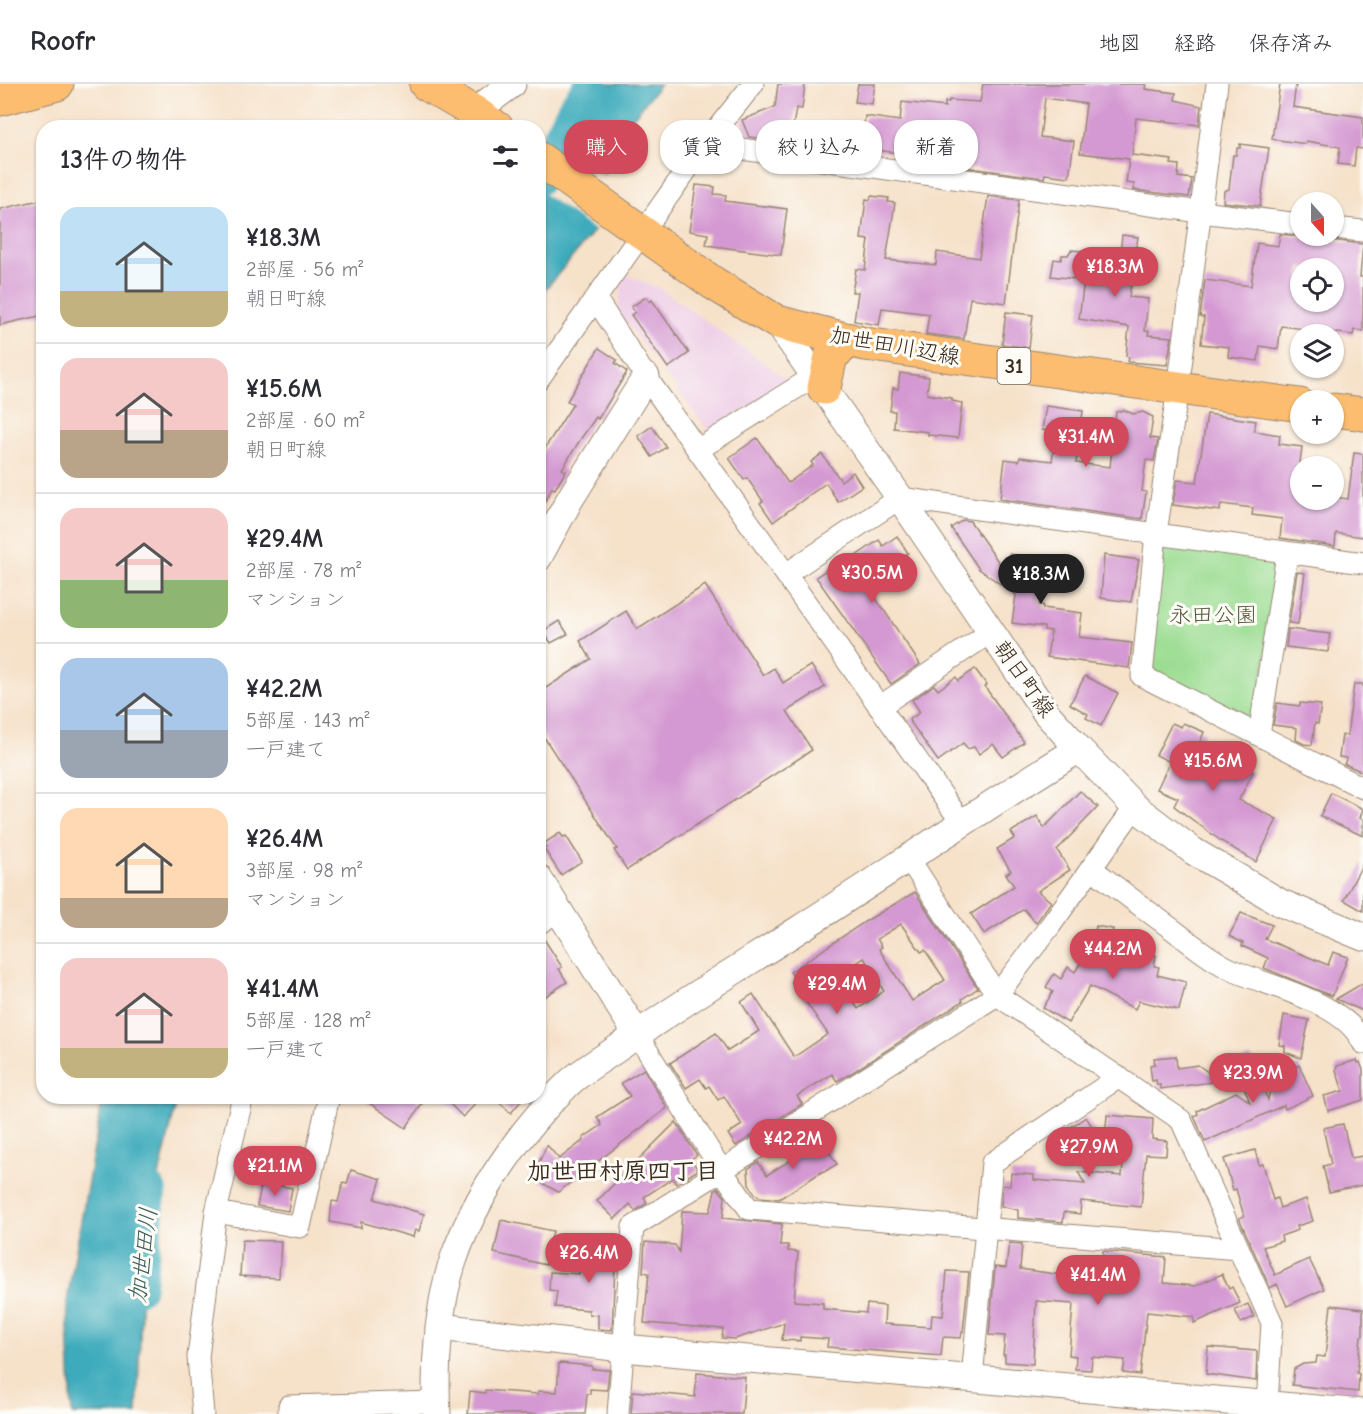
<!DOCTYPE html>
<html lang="ja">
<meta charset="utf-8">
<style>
body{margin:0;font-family:"Comic Neue","Klee One",sans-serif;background:#f7f7f7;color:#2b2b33;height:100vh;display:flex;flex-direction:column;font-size:22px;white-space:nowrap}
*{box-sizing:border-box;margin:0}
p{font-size:20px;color:#7c7c81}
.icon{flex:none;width:33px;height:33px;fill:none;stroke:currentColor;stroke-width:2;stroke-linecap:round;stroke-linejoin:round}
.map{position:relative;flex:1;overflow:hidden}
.panel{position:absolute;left:36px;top:36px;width:510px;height:984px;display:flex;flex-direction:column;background:#fff;border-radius:24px;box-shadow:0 2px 4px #0004}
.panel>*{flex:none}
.top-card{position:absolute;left:564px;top:36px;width:570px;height:54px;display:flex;gap:12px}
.needle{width:39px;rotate:159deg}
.controls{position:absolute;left:1290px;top:108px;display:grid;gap:12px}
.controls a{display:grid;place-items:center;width:54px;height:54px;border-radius:50%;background:#fff;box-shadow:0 2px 4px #0004;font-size:30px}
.price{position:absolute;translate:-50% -51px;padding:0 14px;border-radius:21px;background:#d1495b;color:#fff;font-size:20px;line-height:39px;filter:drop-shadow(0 2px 3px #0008)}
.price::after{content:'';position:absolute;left:50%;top:36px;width:18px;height:14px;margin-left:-9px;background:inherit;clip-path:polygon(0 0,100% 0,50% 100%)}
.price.selected{background:#222;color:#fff}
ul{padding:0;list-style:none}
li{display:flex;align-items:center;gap:18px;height:150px;padding:0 24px}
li+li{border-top:2px solid #e1e1e2}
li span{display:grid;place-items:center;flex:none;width:168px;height:120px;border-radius:18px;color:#555}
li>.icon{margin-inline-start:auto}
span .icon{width:72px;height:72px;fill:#fffc;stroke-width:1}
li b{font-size:26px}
h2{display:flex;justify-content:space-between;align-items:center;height:72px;padding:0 24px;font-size:26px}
.pill{padding:0 21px;border-radius:24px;background:#fff;box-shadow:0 2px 4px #0004;font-size:21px;line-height:54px}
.pill.selected{background:#d1495b;color:#fff}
header{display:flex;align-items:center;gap:36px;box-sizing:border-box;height:84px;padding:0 30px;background:#fff;border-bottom:2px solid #e1e1e2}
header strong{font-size:28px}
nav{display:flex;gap:33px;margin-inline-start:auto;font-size:21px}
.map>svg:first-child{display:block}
.built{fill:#efd0e7}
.green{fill:#9cdd93;stroke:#6c8458;stroke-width:1.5}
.water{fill:#3dabbc;stroke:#3c6a6d;stroke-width:1.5}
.pier{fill:#f6e1c9}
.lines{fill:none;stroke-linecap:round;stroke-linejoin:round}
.river{stroke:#3dabbc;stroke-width:33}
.building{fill:#d498d2;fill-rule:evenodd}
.minor-casing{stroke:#988674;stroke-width:23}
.tertiary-casing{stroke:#988674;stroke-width:29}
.primary-casing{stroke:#988674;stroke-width:35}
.minor{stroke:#fff;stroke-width:21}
.tertiary{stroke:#fff;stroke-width:27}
.primary{stroke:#fcbd6f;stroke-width:33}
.labels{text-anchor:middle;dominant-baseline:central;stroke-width:6;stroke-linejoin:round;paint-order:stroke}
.shield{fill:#fdfcf7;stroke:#75695f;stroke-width:1.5}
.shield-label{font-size:21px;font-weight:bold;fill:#3b2a1e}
.street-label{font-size:22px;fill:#3b2a1e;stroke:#fdfcf7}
.park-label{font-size:22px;fill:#53573b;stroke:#fdfcf7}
.neighbourhood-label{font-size:24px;font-weight:bold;fill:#3b2a1e;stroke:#fdfcf7}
.water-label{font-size:24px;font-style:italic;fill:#3c5e5d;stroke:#fdfcf7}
</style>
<header>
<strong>Roofr</strong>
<nav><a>地図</a><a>経路</a><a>保存済み</a></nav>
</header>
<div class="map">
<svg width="1363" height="1330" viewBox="0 0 1363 1330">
<rect width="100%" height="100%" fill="#fdfcf7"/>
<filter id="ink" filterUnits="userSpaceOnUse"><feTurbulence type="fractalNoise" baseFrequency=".0167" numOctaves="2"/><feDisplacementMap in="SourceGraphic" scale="12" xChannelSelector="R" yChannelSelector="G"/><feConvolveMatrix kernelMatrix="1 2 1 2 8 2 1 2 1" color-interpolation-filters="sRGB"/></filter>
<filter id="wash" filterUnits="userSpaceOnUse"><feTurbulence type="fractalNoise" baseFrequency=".008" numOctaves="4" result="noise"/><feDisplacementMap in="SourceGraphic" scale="24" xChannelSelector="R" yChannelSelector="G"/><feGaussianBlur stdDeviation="1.35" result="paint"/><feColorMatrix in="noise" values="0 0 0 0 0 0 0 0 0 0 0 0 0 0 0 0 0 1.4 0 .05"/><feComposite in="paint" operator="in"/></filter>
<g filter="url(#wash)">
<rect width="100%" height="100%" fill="#f6e1c9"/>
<polygon class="built" points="623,190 661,205 789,297 709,348 618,228"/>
<polygon class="green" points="1171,458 1275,474 1279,482 1257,634 1249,636 1153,589 1148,580 1163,464"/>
<g class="water">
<polygon points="592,0 660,0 604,70 604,135 539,213 539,66 562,32"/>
<polygon points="103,1013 178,1013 144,1154 137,1330 72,1330 67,1217"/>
</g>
<polygon class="pier" points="546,50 607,93 607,136 597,148 539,106 538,61"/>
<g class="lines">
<g class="river">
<polyline points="538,95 575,22 592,0"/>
<polyline points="139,1204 150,1106"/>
</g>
</g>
<g id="blocks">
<g class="building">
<polygon points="778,0 805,0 802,25 796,24 792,49 778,47 758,54 749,53 742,36 775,23"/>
<polygon points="858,0 875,0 872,20 855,18"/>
<polygon points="983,0 1146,0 1145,5 1176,9 1175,16 1201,22 1199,41 1136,34 1132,71 1172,76 1171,80 1179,81 1178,93 1192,95 1189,113 1134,106 1134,100 1126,99 1129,75 1080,69 1086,20 1045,14 1040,53 1074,57 1069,93 1045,90 1044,94 942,80 942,58 910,54 906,70 861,64 865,32 900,37 902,18 945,23 945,18 949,18 949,16 980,18"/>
<polygon points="1280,0 1296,0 1293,23 1363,33 1363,65 1356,64 1354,82 1338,80 1340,63 1306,57 1306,60 1272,55"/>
<polygon points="1240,60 1269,64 1260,122 1223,118 1224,107 1229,105 1233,71 1236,71 1237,64 1240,64"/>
<polygon points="696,101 715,103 714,110 726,111 725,117 787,125 781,171 706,161 708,150 689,147"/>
<polygon points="871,112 889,114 888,118 895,119 886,176 936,181 937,168 979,174 988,112 1019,116 1006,219 970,214 964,255 926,250 929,230 882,224 879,241 854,237 858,208 852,208 856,185 865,186 869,156 861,155 866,115 870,116"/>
<polygon points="44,115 44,231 0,241 0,125"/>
<path d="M 1280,150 L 1363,160 L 1360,193 L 1363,193 L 1363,247 L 1354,246 L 1353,251 L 1281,242 L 1278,265 L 1260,262 L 1258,277 L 1228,273 L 1229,263 L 1201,260 L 1204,233 L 1200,233 L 1205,196 L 1251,202 L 1257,159 L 1278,162 ZM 1300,184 L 1334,184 L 1334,218 L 1300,218 Z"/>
<polygon points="1122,151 1138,153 1129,213 1148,215 1145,247 1149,247 1148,251 1172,253 1167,281 1128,278 1129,273 1126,272 1129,243 1079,235 1084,196 1051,192 1054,175 1061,176 1062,171 1068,171 1071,166 1120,170"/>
<polygon points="646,213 650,218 652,216 689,269 668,284 631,231 635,228 631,223"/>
<polygon points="1006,228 1033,231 1029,264 1002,260"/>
<polygon points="599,264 617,276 615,279 627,288 598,335 596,333 580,356 562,385 566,387 555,405 552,404 538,431 538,375 573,320 567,317"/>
<polygon points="900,289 929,293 927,310 952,314 952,317 962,319 958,354 928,351 928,348 894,344 895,327 890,327 893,304 898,305"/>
<polygon points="1046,322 1083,327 1076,379 1110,383 1116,328 1124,326 1133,330 1143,328 1153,333 1150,354 1158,355 1154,377 1146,376 1142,407 1146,408 1142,435 1000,415 1005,375 1019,377 1020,373 1052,377 1056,348 1042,346"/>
<polygon points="1207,330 1256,337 1254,347 1280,351 1279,360 1302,363 1296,408 1300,409 1300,416 1334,416 1334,413 1348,415 1354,369 1363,370 1363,453 1336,449 1335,462 1280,454 1282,435 1252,431 1253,424 1221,420 1220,427 1173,421 1177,396 1197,398"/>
<polygon points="652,342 666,363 652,373 638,352"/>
<polygon points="757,354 788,399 813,381 811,378 822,370 841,397 853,388 862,402 838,418 826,399 773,438 760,419 763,417 747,394 744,396 729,374"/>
<polygon points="963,436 970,437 1006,489 1009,470 1045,475 1039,521 1043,521 1043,524 1082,529 1079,553 1132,559 1129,584 1047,573 1051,547 1044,546 1044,543 1012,539 1016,511 979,485 951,444"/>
<polygon points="897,452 908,469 905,471 911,479 898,488 900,490 873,510 920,580 891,600 816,493 847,472 850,476 879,456 883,462"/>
<polygon points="1104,471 1139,476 1131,518 1101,514"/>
<polygon points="1297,488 1305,489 1298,540 1289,539"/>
<polygon points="705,501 763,591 774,584 783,599 811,581 825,603 787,627 812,666 627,786 614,766 617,765 538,644 538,609 591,575 580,557 626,527 637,545"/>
<polygon points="559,537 568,550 551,559 543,547"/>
<polygon points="1288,545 1330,550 1328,568 1286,563"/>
<polygon points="975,585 987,601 985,603 1024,658 1003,673 993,660 979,670 974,663 968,665 963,659 938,677 909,636 920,628 912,616 934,601 938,606 956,593 958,597"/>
<polygon points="1085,592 1118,609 1101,642 1086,634 1088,630 1070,620"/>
<polygon points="1354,600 1363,600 1363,688 1344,680 1347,674 1339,673 1342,651 1347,651"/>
<polygon points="1277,619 1300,622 1300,619 1321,621 1318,640 1315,639 1312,661 1304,660 1296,656 1297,644 1273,641"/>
<polygon points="1172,639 1181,643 1183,639 1204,648 1199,661 1253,688 1239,716 1277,735 1256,778 1221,757 1174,722 1178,714 1157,705 1170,678 1156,671"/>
<polygon points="1080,707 1098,723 1057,766 1070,786 1038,807 1051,818 1036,839 1024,825 984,850 971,830 1014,802 1006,790 1011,787 997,765 1015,754 1011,748 1037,732 1044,744"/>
<polygon points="1331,709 1363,725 1360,734 1363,735 1363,752 1320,732"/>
<polygon points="560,749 563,753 566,752 582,777 561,791 544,765 546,764 543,760"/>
<polygon points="1363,779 1363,827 1344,816"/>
<path d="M 915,808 L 978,904 L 962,915 L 963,917 L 850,990 L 837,997 L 832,990 L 797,1012 L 802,1020 L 736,1062 L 728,1050 L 742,1041 L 724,1012 L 718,1016 L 709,1002 L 706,1004 L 700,995 L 686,1004 L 670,979 L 716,949 L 728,967 L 759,947 L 741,918 L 753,910 L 794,973 L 828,950 L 792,898 L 796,896 L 790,888 L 866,837 ZM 901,840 L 921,868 L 925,866 L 945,896 L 912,917 L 879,865 L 882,863 L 877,855 ZM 864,874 L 884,907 L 858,925 L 837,892 Z"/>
<polygon points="1241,829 1272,841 1265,855 1328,881 1333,868 1348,873 1332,912 1264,884 1268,874 1242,862 1243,859 1229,852"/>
<polygon points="1096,842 1113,845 1108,866 1138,873 1140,867 1156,871 1154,882 1159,883 1157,891 1186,898 1179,926 1139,917 1135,925 1090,902 1068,939 1043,924 1053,908 1046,903 1054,890 1061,895 1068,883 1075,888 1093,858"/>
<polygon points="542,852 562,883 559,885 567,898 538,917 538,853"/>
<polygon points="1363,899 1363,927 1336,915"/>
<polygon points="1284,931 1309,936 1301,974 1285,968 1285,962 1279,961"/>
<polygon points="1176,972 1177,984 1198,981 1220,997 1160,1005 1160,1001 1157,1001 1156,996 1152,997 1150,981 1155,980 1154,974"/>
<polygon points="1251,973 1259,992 1241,994 1235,979"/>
<polygon points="1357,976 1358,979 1360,978 1363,986 1363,1016 1328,1027 1324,1012 1343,1007 1336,986 1337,982"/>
<polygon points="1299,981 1313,1012 1285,1025 1284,1021 1205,1058 1194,1032 1198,1030 1197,1027 1236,1008 1250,1018 1244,1004 1260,997 1268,1016 1272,994"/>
<polygon points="644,985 667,1024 558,1108 532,1093 547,1061 559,1075 584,1056 583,1054 602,1041 597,1033 630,1012 621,999"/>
<polygon points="359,1012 412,1012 422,1020 406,1044"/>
<polygon points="442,1012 483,1012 463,1033"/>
<polygon points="492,1012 525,1012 511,1029"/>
<polygon points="1107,1031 1153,1035 1152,1055 1167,1057 1166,1071 1146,1070 1141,1123 1081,1117 1080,1130 1064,1128 1063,1138 1018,1134 1018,1126 1001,1122 1003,1101 1010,1102 1011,1089 1034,1091 1034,1096 1085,1100 1078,1088 1122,1092 1125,1054 1105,1053"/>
<polygon points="1086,1033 1100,1055 1085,1065 1087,1069 1072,1079 1055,1053"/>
<polygon points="676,1038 697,1071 691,1075 698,1086 676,1100 673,1094 644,1113 647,1119 635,1127 630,1120 615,1135 597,1117"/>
<polygon points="1343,1040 1351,1074 1363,1072 1363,1101 1329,1108 1323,1082 1331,1080 1323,1044"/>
<polygon points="819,1048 831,1066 829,1068 837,1080 824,1088 823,1087 779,1115 760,1113 755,1110 749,1100 748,1085 758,1078 767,1091 807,1066 802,1059"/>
<polygon points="1255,1066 1259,1081 1263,1080 1273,1116 1277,1114 1280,1124 1306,1115 1313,1137 1297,1142 1298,1146 1281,1152 1282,1157 1263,1163 1275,1191 1309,1175 1324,1205 1287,1222 1277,1200 1270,1204 1239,1134 1244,1132 1236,1105 1233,1106 1224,1075"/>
<polygon points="351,1086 381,1095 375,1115 424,1130 419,1147 415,1146 413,1153 361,1138 361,1144 330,1138 332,1117 338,1118 343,1099 347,1100"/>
<polygon points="262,1098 292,1104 288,1127 257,1122"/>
<polygon points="718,1104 725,1113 723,1134 782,1140 780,1161 788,1161 788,1167 798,1168 794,1217 823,1219 823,1225 866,1229 867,1220 885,1222 884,1240 931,1243 932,1231 943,1232 947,1187 969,1188 963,1248 962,1248 961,1254 943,1253 941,1272 827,1263 828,1255 800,1253 800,1257 782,1256 784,1239 735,1255 722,1254 723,1245 644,1239 649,1189 643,1188 645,1158 675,1161 679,1168 682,1127 710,1128 715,1106"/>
<polygon points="501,1136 553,1147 546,1181 494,1169"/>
<polygon points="242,1156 281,1157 279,1194 240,1192"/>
<polygon points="582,1158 616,1161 612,1246 598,1245 598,1231 589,1230 589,1226 555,1223 557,1207 549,1206 550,1188 579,1190"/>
<polygon points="1009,1159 1022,1160 1020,1185 1062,1191 1062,1194 1095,1196 1095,1194 1101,1194 1103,1167 1166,1173 1164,1199 1195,1202 1222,1190 1229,1205 1232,1203 1240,1219 1194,1239 1194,1233 1147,1228 1140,1291 1123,1289 1125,1276 1092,1273 1091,1286 1075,1285 1076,1272 1069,1271 1073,1220 1036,1217 1033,1280 1005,1278 1005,1271 1003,1271 1005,1252 989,1251 995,1183 1006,1184"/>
<polygon points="1248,1220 1254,1233 1241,1239 1235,1226"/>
<polygon points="1331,1221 1363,1225 1363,1252 1361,1252 1357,1289 1359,1290 1358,1308 1292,1301 1294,1285 1303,1280 1316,1279 1317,1272 1325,1273"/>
<polygon points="1208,1263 1257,1267 1256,1297 1206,1290"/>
<polygon points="559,1279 592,1282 592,1285 609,1286 607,1306 590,1305 590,1310 587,1310 585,1330 468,1330 470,1307 485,1309 485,1306 538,1310 538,1307 557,1308"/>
<polygon points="697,1289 745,1293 742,1330 631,1330 633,1307 695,1313"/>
</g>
</g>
</g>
<g filter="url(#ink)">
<use href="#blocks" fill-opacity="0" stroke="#988674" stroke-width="1.5"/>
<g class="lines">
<g class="minor-casing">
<g id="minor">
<polyline points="1217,0 1178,305 1156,449 1142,592 1363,704"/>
<polyline points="705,60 1201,128 1300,140"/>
<polyline points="1334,144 1363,147"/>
<polyline points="596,215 646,293 962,739"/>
<polyline points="538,296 705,60 753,0"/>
<polyline points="699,365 815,292"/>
<polyline points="786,490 900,414 1363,479"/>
<polyline points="879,623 991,548"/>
<polyline points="1259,651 1287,470"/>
<polyline points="909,775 997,911 1181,1036 1272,1239 1267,1320"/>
<path d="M 1091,784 C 1116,803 1142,823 1168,842 C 1191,859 1211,877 1237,888 C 1274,904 1345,919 1363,959"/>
<polyline points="538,840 560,826"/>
<polyline points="637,950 722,1087 749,1125 1238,1165"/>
<polyline points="216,1128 300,1143 329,1012"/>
<polyline points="972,1294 992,1079 1119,993"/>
<polyline points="203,1330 198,1273 216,1128 243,1012"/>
<polyline points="289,1330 289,1322 436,1318"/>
<polyline points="618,1330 633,1143 997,911 1050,842 1135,723"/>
</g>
</g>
<g class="tertiary-casing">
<g id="tertiary">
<polyline points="474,28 512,0"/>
<polyline points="777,238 900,414 1047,630 1079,665 1135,723 1193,767 1281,819 1363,853"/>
<polyline points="538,474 570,415 646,293"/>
<polyline points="538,794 637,950"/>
<polyline points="439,1243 623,1264 1363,1329"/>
<path d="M 437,1330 C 434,1282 438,1220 454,1174 C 476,1111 521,1045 569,999 C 584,985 604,974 621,962 C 678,921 739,884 798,846 C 892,786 984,723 1079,665"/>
</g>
</g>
<g class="primary-casing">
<g id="primary">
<polyline points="426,0 474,28 497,44"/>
<polyline points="0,15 57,0"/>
<polyline points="538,74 713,199 777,238 865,260 1300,321"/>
<polyline points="824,304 831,272 850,256"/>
<polyline points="1334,326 1363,330"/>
</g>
</g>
<use href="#minor" class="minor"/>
<use href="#tertiary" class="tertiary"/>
<use href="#primary" class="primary"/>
</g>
</g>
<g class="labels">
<rect class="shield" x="997.5" y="264" width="33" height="36" rx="4.5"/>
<g class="shield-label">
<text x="1014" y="282">31</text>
</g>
<g class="street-label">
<text transform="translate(895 262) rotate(10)">加世田川辺線</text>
<text transform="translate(1024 595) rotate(55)">朝日町線</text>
</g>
<g class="park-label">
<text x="1213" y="531">永田公園</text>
</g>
<g class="neighbourhood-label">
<text x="623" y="1087">加世田村原四丁目</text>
</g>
<g class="water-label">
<text transform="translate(143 1171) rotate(-83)">加世田川</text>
</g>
</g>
</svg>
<div class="controls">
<a><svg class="needle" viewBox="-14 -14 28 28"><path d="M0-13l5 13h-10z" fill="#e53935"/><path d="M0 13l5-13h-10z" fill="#7c7c81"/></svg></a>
<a><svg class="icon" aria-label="locate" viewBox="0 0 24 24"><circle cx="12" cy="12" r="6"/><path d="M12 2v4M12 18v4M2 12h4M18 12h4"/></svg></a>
<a><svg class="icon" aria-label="layers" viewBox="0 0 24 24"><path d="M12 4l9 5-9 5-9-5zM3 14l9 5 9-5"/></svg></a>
<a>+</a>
<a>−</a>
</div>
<b class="price" style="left:1115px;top:214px">¥18.3M</b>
<b class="price" style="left:1086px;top:384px">¥31.4M</b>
<b class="price" style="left:872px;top:520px">¥30.5M</b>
<b class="price selected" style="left:1041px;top:521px">¥18.3M</b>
<b class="price" style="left:1213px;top:708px">¥15.6M</b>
<b class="price" style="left:1113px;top:896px">¥44.2M</b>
<b class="price" style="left:837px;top:931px">¥29.4M</b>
<b class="price" style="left:1253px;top:1020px">¥23.9M</b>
<b class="price" style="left:793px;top:1086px">¥42.2M</b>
<b class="price" style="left:1089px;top:1094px">¥27.9M</b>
<b class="price" style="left:275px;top:1113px">¥21.1M</b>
<b class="price" style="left:589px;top:1200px">¥26.4M</b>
<b class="price" style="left:1098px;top:1222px">¥41.4M</b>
<div class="top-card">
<a class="pill selected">購入</a>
<a class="pill">賃貸</a>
<a class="pill">絞り込み</a>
<a class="pill">新着</a>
</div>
<section class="panel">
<h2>13件の物件<svg class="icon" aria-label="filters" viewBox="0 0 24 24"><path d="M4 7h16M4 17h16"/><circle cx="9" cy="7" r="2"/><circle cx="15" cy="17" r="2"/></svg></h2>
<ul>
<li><span style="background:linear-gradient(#bfe0f5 70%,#c2b280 0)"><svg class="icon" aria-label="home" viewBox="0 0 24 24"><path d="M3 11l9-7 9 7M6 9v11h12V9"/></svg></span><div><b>¥18.3M</b><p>2部屋 · 56 m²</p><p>朝日町線</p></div></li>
<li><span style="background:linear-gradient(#f6c9c9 60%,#b9a48a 0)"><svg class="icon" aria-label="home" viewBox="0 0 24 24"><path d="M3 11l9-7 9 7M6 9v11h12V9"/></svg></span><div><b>¥15.6M</b><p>2部屋 · 60 m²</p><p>朝日町線</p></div></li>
<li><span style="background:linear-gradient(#f6c9c9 60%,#8fb573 0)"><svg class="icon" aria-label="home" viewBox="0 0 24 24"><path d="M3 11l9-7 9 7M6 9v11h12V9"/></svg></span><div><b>¥29.4M</b><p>2部屋 · 78 m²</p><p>マンション</p></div></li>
<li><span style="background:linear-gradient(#a9c7e8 60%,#9aa5b1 0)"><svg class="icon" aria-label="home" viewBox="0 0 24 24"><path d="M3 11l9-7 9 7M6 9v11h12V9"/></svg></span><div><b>¥42.2M</b><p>5部屋 · 143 m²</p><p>一戸建て</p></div></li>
<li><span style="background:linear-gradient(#ffd9b3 75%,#b9a48a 0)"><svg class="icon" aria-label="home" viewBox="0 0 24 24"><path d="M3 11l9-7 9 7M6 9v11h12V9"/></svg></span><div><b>¥26.4M</b><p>3部屋 · 98 m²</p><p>マンション</p></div></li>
<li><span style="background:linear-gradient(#f6c9c9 75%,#c2b280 0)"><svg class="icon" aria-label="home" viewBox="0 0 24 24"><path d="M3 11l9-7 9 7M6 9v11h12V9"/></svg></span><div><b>¥41.4M</b><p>5部屋 · 128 m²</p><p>一戸建て</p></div></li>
</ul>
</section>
</div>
